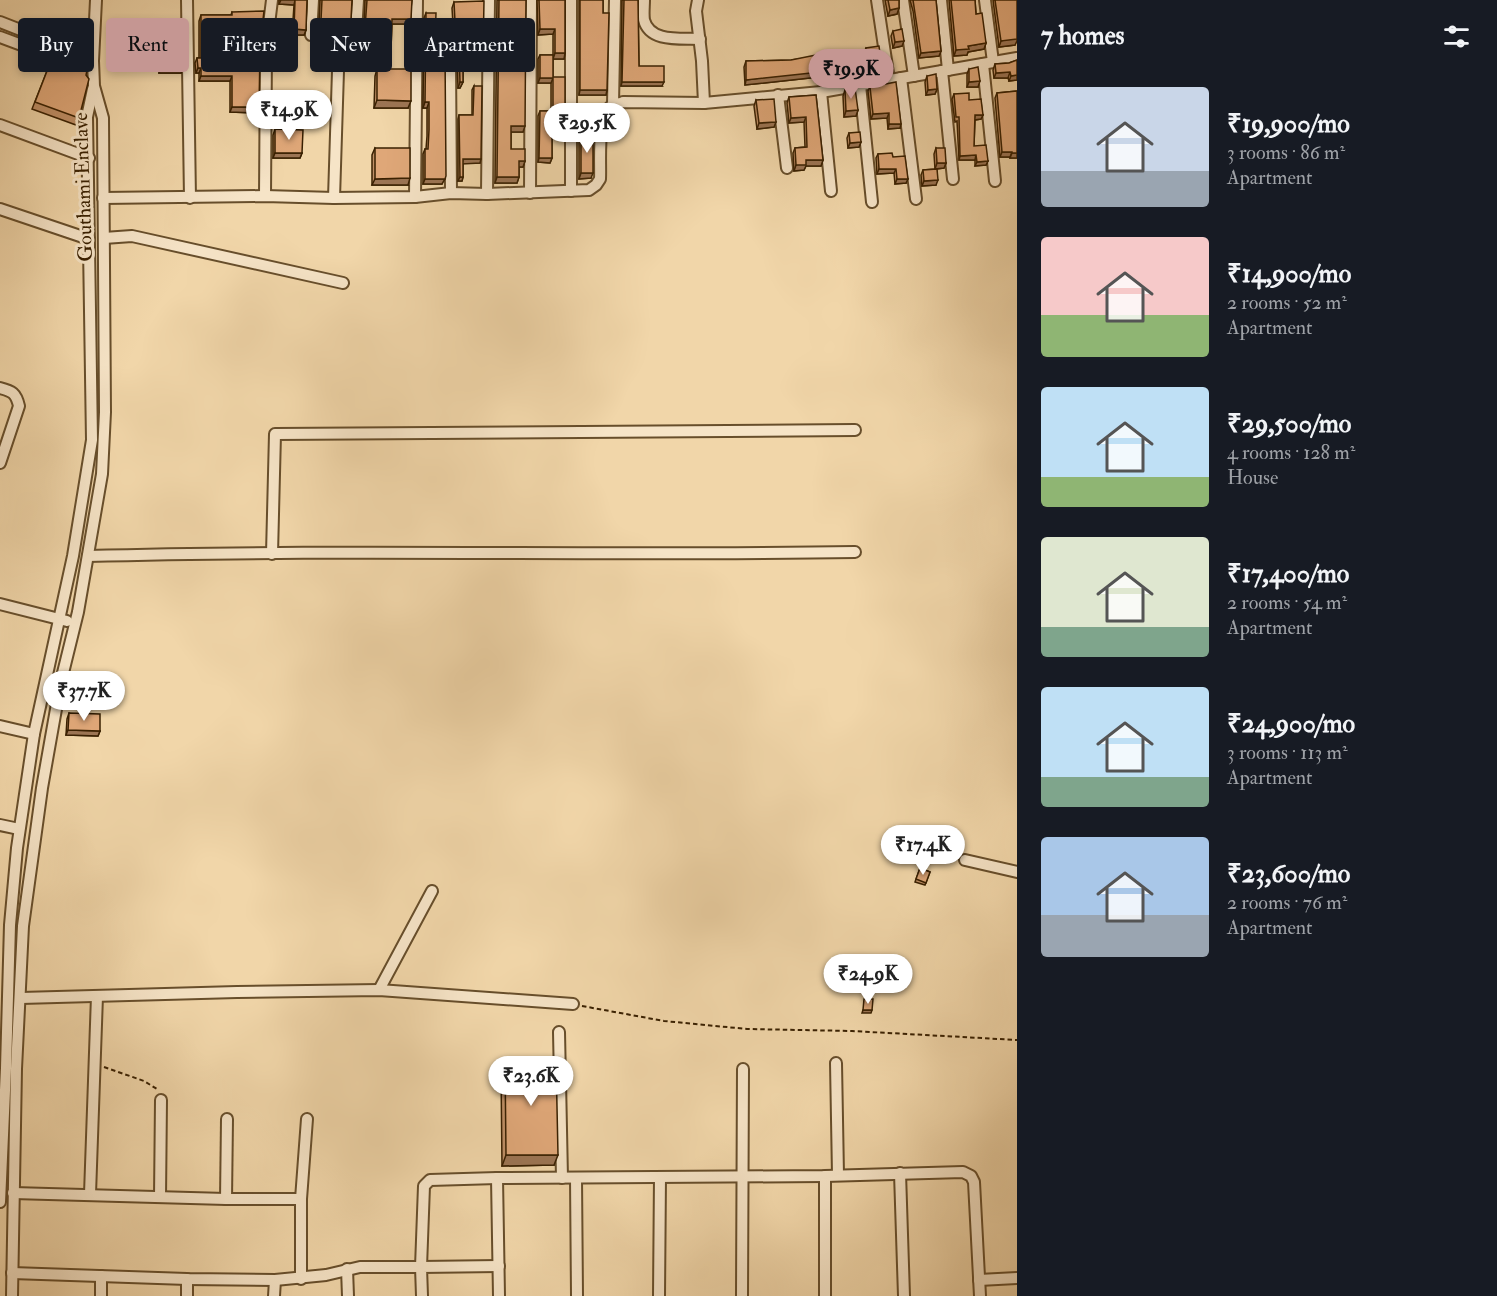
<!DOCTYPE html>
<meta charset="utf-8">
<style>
body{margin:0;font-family:"IM FELL Double Pica",serif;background:#20242c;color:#f1f3f6;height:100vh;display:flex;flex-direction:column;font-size:22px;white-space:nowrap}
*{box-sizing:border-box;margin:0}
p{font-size:20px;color:#9ea1a6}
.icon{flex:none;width:33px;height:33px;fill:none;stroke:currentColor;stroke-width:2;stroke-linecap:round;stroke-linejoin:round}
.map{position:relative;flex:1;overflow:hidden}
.drawer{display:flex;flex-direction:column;background:#171b24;width:480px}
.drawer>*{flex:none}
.guide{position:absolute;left:18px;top:18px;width:570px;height:54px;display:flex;gap:12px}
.price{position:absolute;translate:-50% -51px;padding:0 14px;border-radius:21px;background:#fff;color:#222;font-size:20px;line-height:39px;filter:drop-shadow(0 2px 3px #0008)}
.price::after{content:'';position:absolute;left:50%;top:36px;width:18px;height:14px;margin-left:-9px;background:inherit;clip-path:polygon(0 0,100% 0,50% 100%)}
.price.current{background:#c59692;color:#111}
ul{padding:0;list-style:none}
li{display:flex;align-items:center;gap:18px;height:150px;padding:0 24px}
li span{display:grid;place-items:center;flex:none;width:168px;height:120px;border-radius:6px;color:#555}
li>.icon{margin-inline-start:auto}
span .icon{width:72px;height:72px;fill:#fffc;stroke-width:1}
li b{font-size:26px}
h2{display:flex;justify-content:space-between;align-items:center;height:72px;padding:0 24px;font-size:26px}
.tag{padding:0 21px;border-radius:6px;background:#171b24;box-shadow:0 3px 9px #0003;font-size:21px;line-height:54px}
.tag.current{background:#c59692;color:#111}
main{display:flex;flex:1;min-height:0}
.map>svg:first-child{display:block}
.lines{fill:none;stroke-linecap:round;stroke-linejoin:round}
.minor-casing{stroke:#674e2b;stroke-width:14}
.path{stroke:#392001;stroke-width:2;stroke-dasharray:4.5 3;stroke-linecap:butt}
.minor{stroke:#f6e4c7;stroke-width:10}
.wall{fill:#c09067;stroke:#392001;stroke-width:1.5}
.shaded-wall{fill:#9c7554;stroke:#392001;stroke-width:1.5}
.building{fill:#dfa778;stroke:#392001;stroke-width:1.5}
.labels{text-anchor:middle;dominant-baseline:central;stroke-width:6;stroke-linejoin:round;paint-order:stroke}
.street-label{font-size:20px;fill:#392001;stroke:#f6e4c7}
</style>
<main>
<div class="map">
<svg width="1017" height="1296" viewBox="0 0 1017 1296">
<rect width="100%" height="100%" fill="#f1d6a9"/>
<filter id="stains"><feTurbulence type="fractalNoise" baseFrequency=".00333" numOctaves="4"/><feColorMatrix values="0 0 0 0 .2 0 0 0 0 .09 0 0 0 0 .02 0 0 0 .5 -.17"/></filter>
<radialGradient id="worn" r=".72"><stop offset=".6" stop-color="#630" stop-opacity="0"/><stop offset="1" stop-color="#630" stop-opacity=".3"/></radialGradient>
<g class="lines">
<g class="minor-casing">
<g id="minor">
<polyline points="187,0 190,198"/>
<path d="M 644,0 C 644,6 643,14 644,20 C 650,43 681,38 700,39"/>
<polyline points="698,0 696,11 702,61 704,103"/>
<polyline points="877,0 889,80"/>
<polyline points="903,0 914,76"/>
<polyline points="941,0 948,70"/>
<polyline points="985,0 993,62"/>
<polyline points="0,22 46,40 54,52"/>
<polyline points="311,35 313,0"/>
<polyline points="0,37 43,53 54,52 93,61"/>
<polyline points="450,62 451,193"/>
<polyline points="983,64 995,181"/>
<polyline points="942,71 953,179"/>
<polyline points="901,78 916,199"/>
<polyline points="860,85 872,202"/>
<polyline points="821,92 831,191"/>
<polyline points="778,95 787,168"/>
<polyline points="613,104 615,0"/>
<polyline points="0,125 89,158"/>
<polyline points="571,191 571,0"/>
<polyline points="530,193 531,0"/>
<polyline points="487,194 489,0"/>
<polyline points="265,196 266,49 272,0"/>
<polyline points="415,197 417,0"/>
<path d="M 103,198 L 265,196 L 334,198 L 415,197 L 451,193 L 487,194 L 589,190 L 596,185 L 600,179 C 601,162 596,114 613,105 C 614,104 622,103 623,102 L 704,103 L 821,92 L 1017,58"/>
<polyline points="334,198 339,39 344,34 356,32 358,0"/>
<polyline points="0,209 89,239"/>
<polyline points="104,238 132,236 343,283"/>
<path d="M 0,388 C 12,391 16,393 19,406 L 0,463"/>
<polyline points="272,554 275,434 855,430"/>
<path d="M 88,556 C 344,549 600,556 855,552"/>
<polyline points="0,604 67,621"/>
<polyline points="0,726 34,734"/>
<polyline points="0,825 19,829"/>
<polyline points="965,860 1017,872"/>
<polyline points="379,990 432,891"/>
<polyline points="21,998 237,992 379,990 573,1004"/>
<polyline points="559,1032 562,1178"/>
<polyline points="836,1063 838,1175"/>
<polyline points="900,1173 904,1296"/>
<polyline points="825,1176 825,1296"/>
<polyline points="497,1178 499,1296"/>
<polyline points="576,1178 577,1296"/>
<polyline points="13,1193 226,1199 301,1199"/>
<polyline points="90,1194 97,996"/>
<polyline points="160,1197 161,1100"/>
<polyline points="226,1199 227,1119"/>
<polyline points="0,1202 6,1068 10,925 17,848 34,734 73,556 92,440 87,117 93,89"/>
<polyline points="347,1269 348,1296"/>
<polyline points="12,1273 187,1279 275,1280 326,1275 360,1267 421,1267 424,1186 430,1180 497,1178 825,1176 963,1172 971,1176 974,1182 980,1296"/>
<polyline points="301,1279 301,1199 307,1119"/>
<polyline points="979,1280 1017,1278"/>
<polyline points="12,1296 16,1069 23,926 42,788 61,681 78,612 102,474 105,412 103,118 94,86 93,61 96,0"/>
<polyline points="101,1296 101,1276"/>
<polyline points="187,1296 187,1279"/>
<polyline points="274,1296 275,1280"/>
<polyline points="422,1296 421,1267 499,1266"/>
<polyline points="659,1296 660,1177"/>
<polyline points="742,1296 743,1069"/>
</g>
</g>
<g class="path">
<polyline points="582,1006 664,1021 747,1029 852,1031 1017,1040"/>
<polyline points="104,1067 144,1081 157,1089"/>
</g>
<use href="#minor" class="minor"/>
</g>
<g class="wall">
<polygon points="279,0 307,0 306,30 304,35 292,35 294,5 279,4"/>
<polygon points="320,0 352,0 349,26 339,29 332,28 333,26 319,26"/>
<polygon points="365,0 412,0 409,24 392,24 391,49 389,54 346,53 346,42 348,37 362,33 364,30"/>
<polygon points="497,0 526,0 523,132 511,132 511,149 525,161 523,167 519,167 519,177 517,183 495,183"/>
<polygon points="537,0 565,0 565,53 564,59 553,59 553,77 564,132 552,131 552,158 550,163 538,162 538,116 540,111 551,111 551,83 538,83 538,59 540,55 553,55 553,34 538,35"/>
<polygon points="579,0 603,0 603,13 607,90 606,95 579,95"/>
<polygon points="622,0 638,0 639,66 662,86 621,86"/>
<polygon points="885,0 899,0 899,8 897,14 888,16"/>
<polygon points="910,0 936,0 941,51 939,56 919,58 913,11"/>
<polygon points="949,0 975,0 976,14 986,43 984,49 968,52 967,55 954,56"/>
<polygon points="993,0 1017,0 1016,41 1015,45 999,47"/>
<polygon points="454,2 483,54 481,60 478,60 478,66 476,71 463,71 463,82 460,88 458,88 457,59 451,55 445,58 442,184 423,184 423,154 425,149 426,149 427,136 427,108 423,108 424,18 426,13 435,42 454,41 452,8"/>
<polygon points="232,12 260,33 229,33 229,51 259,107 257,113 230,112 230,81 199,81 199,73 196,73 195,63 197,58 199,58 199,21 201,15 231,15"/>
<polygon points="893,31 902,46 893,48 891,36"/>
<polygon points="866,48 881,62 879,67 867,68 865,72 745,85 744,67 746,61 791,60 865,50"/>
<polygon points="54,53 79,118 76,125 32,109"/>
<polygon points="161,58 183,68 181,73 159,73 159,64"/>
<polygon points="1017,60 1017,80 1009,81 1008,78 994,78 993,70 995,64 1009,63"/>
<polygon points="377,69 408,108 374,108 375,76"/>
<polygon points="969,69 978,87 967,87 967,74"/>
<polygon points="927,76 937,89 935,94 926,95 925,82"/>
<polygon points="474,86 480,163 463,163 463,177 462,181 458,181 458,119 459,115 472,115 472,90"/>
<polygon points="870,87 900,128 888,129 887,118 871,119 868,91"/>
<polygon points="845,90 858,110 856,116 844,117 843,96"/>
<polygon points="1017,91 1017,158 1010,158 1010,157 1000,157 995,98 997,93"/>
<polygon points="954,94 969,100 983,115 981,119 975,120 974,146 988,161 986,165 975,166 975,160 959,160 957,121 955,122 952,99"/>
<polygon points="816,95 823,160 821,166 806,166 804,170 794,171 793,153 795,148 805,147 804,122 789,123 787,103 789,97"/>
<polygon points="756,100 774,127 757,129 754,106"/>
<polygon points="275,129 302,153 300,158 273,158 273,135"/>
<polygon points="849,133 861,142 859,147 848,148 847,138"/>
<polygon points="581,134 591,178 579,179 579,140"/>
<polygon points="375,148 408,185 372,185 372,155"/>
<polygon points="936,148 946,163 944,168 937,169 936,185 922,186 921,175 923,170 935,169 934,154"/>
<polygon points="878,154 893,157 906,183 895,184 894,173 877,174 876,158"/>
<polygon points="69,713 100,731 98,736 66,735 67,719"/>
<polygon points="939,828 946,839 945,842 936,840"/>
<polygon points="920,868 930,872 925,885 915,882"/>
<polygon points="505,1059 554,1165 502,1166 501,1070"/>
</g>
<g class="shaded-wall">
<polygon points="281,0 295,0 294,5 279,4"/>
<polygon points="899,8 897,14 888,16 890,10"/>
<polygon points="392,19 411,19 409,24 390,24"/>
<polygon points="321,20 334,20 333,26 319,26"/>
<polygon points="351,20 349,26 339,29 332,28 334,23"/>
<polygon points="229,28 262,28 260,33 227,33"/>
<polygon points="294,29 306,30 304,35 292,35"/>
<polygon points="540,29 555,29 553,34 538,35"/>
<polygon points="1017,36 1017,41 1015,45 999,47 1001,41"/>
<polygon points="904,41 902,46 893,48 895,42"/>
<polygon points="986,43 984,49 968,52 967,55 954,56 956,50 968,46"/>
<polygon points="348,48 391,49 389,54 346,53"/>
<polygon points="453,49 451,55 443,59 445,53"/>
<polygon points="941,51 939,56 919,58 921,53"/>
<polygon points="555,53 565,53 564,59 553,59"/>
<polygon points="478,54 483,54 481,60 476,60"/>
<polygon points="881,62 879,67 867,68 865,72 745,85 746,80"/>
<polygon points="463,66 478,66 476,71 460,71"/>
<polygon points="161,68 183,68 181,73 159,73"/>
<polygon points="198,68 201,68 199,73 196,73"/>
<polygon points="1010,72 1008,78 994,78 996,73"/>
<polygon points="1017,75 1017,80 1009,81 1011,76"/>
<polygon points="201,76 232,76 230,81 199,81"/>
<polygon points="540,78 553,78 551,83 538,83"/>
<polygon points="980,81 978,87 967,87 969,82"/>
<polygon points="460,82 463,82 460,88 458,88"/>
<polygon points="622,82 664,82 662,86 621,86"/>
<polygon points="937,89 935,94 926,95 928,90"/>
<polygon points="580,90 607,90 606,95 579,95"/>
<polygon points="377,100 411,101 408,108 374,108"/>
<polygon points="425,102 429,102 427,108 423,108"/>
<polygon points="232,107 259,107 257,113 230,112"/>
<polygon points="858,110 856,116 844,117 846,111"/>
<polygon points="889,113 887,118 871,119 873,114"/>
<polygon points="975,115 983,115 981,119 974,120"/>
<polygon points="806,117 804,122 789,123 791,118"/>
<polygon points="776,122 774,127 757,129 759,123"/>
<polygon points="889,124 901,124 900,128 888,129"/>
<polygon points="511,126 525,126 523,132 509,132"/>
<polygon points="552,127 565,127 564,132 550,131"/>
<polygon points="861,142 859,147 848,148 850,143"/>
<polygon points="1002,152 1012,152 1010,157 1000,157"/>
<polygon points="275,153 302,153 300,158 273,158"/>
<polygon points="1012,153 1017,153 1017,158 1010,158"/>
<polygon points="976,155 975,160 959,160 960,156"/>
<polygon points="539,158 552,158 550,163 538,162"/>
<polygon points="463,159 481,159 480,163 462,164"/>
<polygon points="806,160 823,160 821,166 806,166 804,170 794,171 796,165"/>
<polygon points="519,161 525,161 523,167 517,167"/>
<polygon points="988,161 986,165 975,166 977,162"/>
<polygon points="937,163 946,163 944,168 935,169"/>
<polygon points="879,169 896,169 894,173 877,174"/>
<polygon points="581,173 593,173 591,178 579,179"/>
<polygon points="460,177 463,177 462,181 458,181"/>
<polygon points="497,177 519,177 517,183 495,183"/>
<polygon points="410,178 408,185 372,185 375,179"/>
<polygon points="425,179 445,179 442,184 423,184"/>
<polygon points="897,179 908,179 906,183 895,184"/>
<polygon points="938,180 936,185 922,186 924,181"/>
<polygon points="68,730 100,731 98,736 66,735"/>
<polygon points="863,1010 872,1010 871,1013 862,1013"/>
<polygon points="506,1155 558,1155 554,1165 502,1166"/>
</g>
<g class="building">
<polygon points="295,0 307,0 306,30 294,29"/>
<polygon points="322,0 352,0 351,20 341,23 334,23 334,20 321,20"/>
<polygon points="367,0 412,0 411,19 392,19 391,49 348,48 348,37 362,33 365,28"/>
<polygon points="499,0 526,0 525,126 511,126 511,149 525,149 525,161 519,161 519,177 497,177"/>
<polygon points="539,0 565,0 565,53 555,53 555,29 540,29"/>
<polygon points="580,0 603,0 603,13 609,13 607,90 580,90"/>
<polygon points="624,0 638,0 639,66 664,66 664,82 622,82"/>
<polygon points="888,0 899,0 899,8 890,10"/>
<polygon points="913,0 936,0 941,51 921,53"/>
<polygon points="951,0 975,0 976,14 982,13 986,43 968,46 969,49 956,50"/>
<polygon points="995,0 1017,0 1017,39 1001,41"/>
<polygon points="484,1 483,54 478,54 478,66 463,66 463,82 460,82 459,53 453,49 445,53 446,176 445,179 425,179 425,149 428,149 429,130 429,102 425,102 426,13 436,13 435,42 456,41 454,2"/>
<polygon points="264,11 262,28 229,28 229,51 260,52 259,107 232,107 232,76 201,76 201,68 198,68 197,58 201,58 201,15 232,15 232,12"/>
<polygon points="902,29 904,41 895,42 893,31"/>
<polygon points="879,46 881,62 867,63 867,67 746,80 746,61 791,60 836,51 866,50 866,48"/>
<polygon points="54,53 88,66 86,75 89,79 79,118 35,102"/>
<polygon points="540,55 553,55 553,77 565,77 565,127 552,127 552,158 539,158 540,111 553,111 553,78 540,78"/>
<polygon points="161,58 182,58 183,68 161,68"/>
<polygon points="1017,60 1017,75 1011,76 1010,72 996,73 995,64 1009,63"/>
<polygon points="978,67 980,81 969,82 969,69"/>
<polygon points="377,69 411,69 411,101 377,100"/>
<polygon points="936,74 937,89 928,90 927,76"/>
<polygon points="896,82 901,124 889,124 889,113 873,114 870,87"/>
<polygon points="474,86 482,86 481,159 463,159 463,177 460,177 459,115 473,115"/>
<polygon points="855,88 858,110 846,111 845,90"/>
<polygon points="1017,91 1017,153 1012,153 1012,152 1002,152 997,93"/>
<polygon points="969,93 969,100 981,99 983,115 975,115 974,146 986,145 988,161 977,162 976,155 960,156 959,117 956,117 954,94"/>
<polygon points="816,95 823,160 806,160 806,165 796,165 795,148 807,147 806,117 791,118 789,97"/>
<polygon points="774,99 776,122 759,123 756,100"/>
<polygon points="275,129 303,130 302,153 275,153"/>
<polygon points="860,132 861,142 850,143 849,133"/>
<rect x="581" y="134" width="12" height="39"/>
<polygon points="375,148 410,148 410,178 375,179"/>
<polygon points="936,148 945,148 946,163 937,163"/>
<polygon points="892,153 893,157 905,156 908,179 897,179 896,169 879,169 878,154"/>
<polygon points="937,169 938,180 924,181 923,170"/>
<polygon points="69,713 100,714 100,731 68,730"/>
<polygon points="939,828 947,830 946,839 937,837"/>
<polygon points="920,868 930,872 926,883 916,879"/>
<polygon points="864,999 873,999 872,1010 863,1010"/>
<polygon points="505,1059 556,1059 558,1155 506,1155"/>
</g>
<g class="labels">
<g class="street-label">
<text transform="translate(83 187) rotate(-92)">Gouthami Enclave</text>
</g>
</g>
<rect width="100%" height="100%" filter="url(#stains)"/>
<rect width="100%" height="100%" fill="url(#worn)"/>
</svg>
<b class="price current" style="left:851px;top:100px">₹19.9K</b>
<b class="price" style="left:289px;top:141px">₹14.9K</b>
<b class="price" style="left:587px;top:154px">₹29.5K</b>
<b class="price" style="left:84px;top:722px">₹37.7K</b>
<b class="price" style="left:923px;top:876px">₹17.4K</b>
<b class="price" style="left:868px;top:1005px">₹24.9K</b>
<b class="price" style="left:531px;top:1107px">₹23.6K</b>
<div class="guide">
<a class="tag">Buy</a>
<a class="tag current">Rent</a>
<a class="tag">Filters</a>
<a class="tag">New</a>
<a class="tag">Apartment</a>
</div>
</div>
<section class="drawer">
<h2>7 homes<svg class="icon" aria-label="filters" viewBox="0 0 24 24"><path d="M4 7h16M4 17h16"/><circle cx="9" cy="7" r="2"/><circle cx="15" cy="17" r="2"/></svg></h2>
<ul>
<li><span style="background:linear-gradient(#c9d6e8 70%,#9aa5b1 0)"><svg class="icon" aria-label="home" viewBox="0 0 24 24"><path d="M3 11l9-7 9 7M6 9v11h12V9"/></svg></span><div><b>₹19,900/mo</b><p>3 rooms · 86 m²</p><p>Apartment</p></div></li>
<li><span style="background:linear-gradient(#f6c9c9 65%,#8fb573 0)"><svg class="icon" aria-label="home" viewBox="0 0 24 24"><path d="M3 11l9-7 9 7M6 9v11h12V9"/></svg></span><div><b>₹14,900/mo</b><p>2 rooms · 52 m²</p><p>Apartment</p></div></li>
<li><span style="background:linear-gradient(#bfe0f5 75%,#8fb573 0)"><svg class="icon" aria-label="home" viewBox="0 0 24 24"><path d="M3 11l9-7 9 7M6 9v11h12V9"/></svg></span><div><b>₹29,500/mo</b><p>4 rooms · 128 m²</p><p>House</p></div></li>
<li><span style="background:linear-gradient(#dfe7d0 75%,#7fa58c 0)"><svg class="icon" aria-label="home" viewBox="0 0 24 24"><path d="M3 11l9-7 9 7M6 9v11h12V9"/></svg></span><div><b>₹17,400/mo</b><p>2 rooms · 54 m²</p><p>Apartment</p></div></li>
<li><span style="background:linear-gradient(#bfe0f5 75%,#7fa58c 0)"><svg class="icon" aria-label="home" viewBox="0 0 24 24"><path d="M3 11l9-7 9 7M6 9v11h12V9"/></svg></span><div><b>₹24,900/mo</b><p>3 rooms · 113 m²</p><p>Apartment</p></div></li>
<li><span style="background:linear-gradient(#a9c7e8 65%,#9aa5b1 0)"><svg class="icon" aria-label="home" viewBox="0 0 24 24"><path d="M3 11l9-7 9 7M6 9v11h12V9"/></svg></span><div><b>₹23,600/mo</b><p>2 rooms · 76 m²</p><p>Apartment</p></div></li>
</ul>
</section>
</main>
